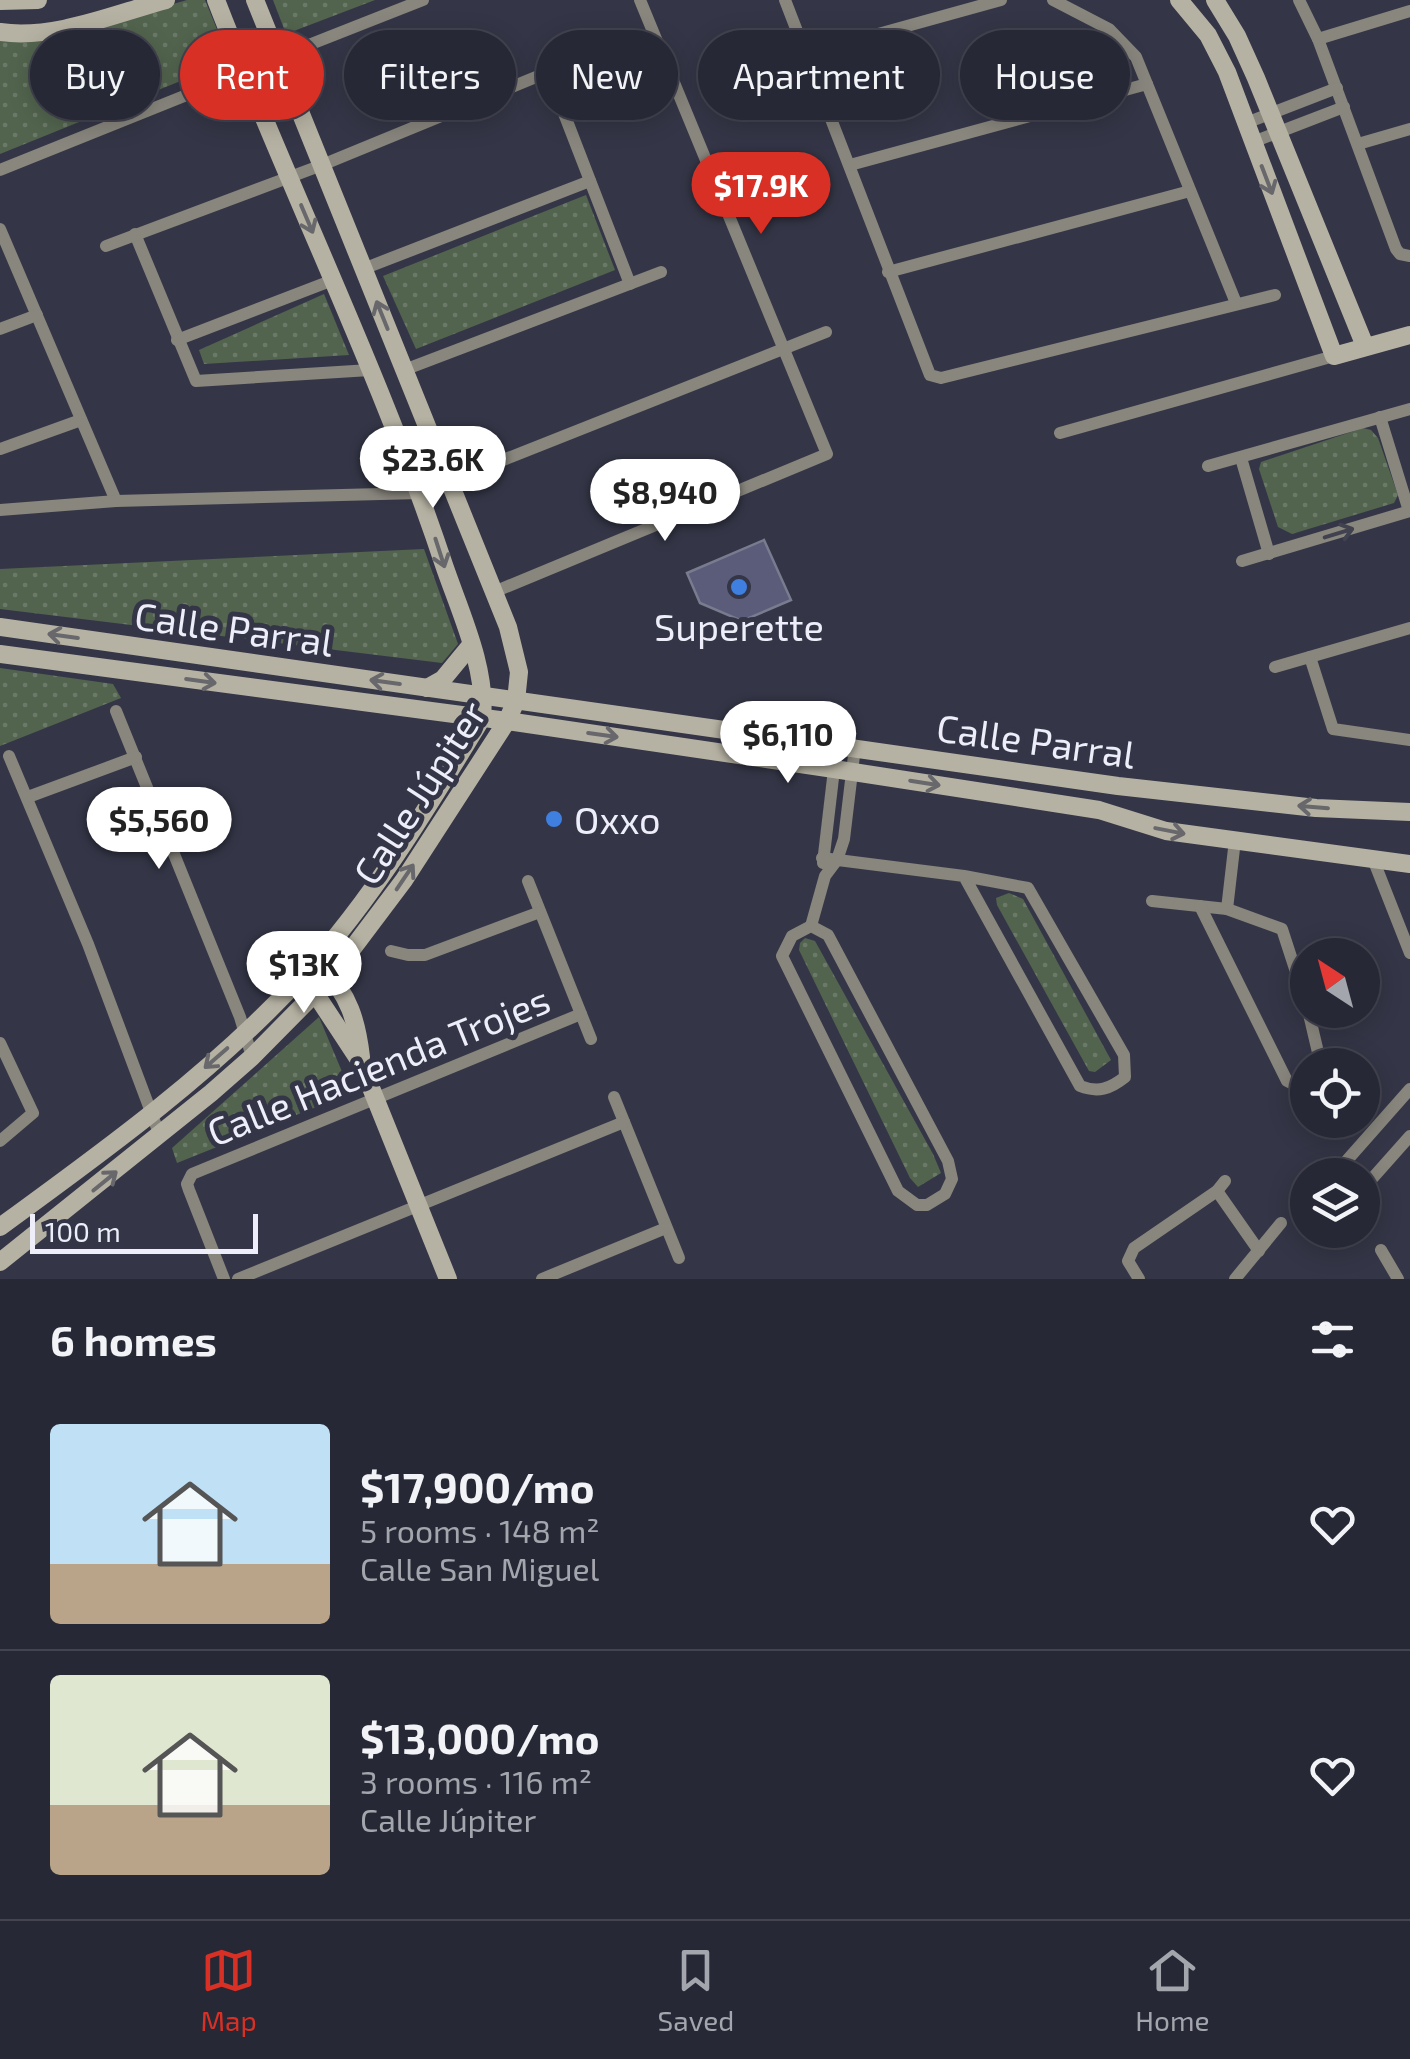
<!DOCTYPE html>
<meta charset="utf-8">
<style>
body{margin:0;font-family:"Exo 2",sans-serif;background:#333441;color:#f1f3f6;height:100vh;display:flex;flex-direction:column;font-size:38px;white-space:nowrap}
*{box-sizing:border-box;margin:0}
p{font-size:32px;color:#a4a6ad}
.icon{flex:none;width:55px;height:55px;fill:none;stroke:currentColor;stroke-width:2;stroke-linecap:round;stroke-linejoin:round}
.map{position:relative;height:1279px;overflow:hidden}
.panel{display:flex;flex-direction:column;background:#272835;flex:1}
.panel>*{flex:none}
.banner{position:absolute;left:30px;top:30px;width:1350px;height:90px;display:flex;gap:20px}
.needle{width:65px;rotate:324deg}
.controls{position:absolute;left:1290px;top:938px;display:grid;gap:20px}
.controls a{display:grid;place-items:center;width:90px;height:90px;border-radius:50%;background:#272835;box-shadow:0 5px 25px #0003,0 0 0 2px #434450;font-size:50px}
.scale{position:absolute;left:30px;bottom:25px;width:228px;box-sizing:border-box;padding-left:10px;border:5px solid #edeefa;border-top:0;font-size:28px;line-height:35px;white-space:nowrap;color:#edeefa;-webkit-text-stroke:8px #343647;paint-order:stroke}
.price{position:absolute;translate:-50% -85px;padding:0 22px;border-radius:35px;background:#fff;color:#222;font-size:32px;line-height:65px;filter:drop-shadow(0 2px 5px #0008)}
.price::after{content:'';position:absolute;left:50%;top:60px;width:30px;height:22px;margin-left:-15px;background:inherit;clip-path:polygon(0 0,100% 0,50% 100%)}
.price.selected{background:#d93025;color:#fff}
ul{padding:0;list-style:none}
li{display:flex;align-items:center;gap:30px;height:250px;padding:0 50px}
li+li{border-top:2px solid #434450}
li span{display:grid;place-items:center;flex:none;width:280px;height:200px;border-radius:10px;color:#555}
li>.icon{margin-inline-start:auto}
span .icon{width:120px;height:120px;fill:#fffc;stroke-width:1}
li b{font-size:42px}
h2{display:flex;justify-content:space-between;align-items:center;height:120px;padding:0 50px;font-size:42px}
.pill{padding:0 35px;border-radius:45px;background:#272835;box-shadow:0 5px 25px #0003,0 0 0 2px #434450;font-size:35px;line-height:90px}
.pill.selected{background:#d93025;color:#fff}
.menu{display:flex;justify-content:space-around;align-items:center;height:140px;border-top:2px solid #434450;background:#272835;font-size:28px;color:#a4a6ad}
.menu a{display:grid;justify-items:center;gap:5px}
.menu .selected{color:#d93025}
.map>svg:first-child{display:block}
.park{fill:url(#park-dots)}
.building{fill:#5a5c7a;stroke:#797b8f;stroke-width:2.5}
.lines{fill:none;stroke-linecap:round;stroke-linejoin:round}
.street{stroke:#88867d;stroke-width:12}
.secondary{stroke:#b6b2a3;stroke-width:18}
.oneway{stroke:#68686c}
.oneway2{stroke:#41424f}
.shop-dot{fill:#3f7fe0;stroke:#343647;stroke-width:4}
.labels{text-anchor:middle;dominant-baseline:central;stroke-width:10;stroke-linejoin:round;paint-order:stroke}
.poi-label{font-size:38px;fill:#edeefa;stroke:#343647}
.street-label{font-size:38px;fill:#edeefa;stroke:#343647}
</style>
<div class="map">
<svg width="1410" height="1279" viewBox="0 0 1410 1279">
<defs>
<pattern id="park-dots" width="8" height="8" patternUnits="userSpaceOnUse" patternTransform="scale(2.5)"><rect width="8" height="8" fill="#52644e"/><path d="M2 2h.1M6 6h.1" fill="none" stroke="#6b7a68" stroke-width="1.8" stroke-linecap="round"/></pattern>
</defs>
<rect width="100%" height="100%" fill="#343647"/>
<g class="park">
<polygon points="187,0 205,0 230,61 0,154 0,38 41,42"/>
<polygon points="273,0 375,0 286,34"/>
<polygon points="586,195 615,270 416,349 383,276"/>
<polygon points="324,294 349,355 204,364 199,350"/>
<polygon points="1363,428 1371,430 1378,438 1398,495 1394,503 1292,534 1278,527 1259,469 1261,462"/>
<polygon points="424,549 458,644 442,663 0,609 0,569"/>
<polygon points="0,668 113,684 121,698 0,746"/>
<polygon points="1009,893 1023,899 1111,1060 1095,1072 1089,1071 997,905 996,898"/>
<polygon points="805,938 815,941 933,1154 941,1173 918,1187 910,1178 799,950 800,943"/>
<polygon points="319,1017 351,1093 177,1163 172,1148"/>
</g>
<polygon class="building" points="764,540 791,600 742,621 700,603 687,573"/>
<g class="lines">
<g class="street">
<polyline points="785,0 930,375 941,378 1275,295"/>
<polyline points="1053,0 1109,29 1136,57 1236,303"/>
<polyline points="1299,0 1318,39 1396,249 1400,254 1410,256"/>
<polyline points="1318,39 1410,11"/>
<polyline points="301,48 423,0"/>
<polyline points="806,54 1001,0"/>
<polyline points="548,72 630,284"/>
<polyline points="1246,123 1337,88"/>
<polyline points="1253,142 1344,107"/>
<polyline points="1358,144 1410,129"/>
<polyline points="850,165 1147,84"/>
<polyline points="0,170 244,72"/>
<polyline points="0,229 116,501"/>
<polyline points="135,234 196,381 370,370"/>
<polyline points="106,246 322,165 575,61"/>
<polyline points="363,269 590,181"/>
<polyline points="888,272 1190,191"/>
<polyline points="0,329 37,315"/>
<polyline points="177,340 333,280"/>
<polyline points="404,370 661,272"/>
<polyline points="1380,417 1409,511"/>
<polyline points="1060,433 1334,356"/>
<polyline points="0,449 81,420"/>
<polyline points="1241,458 1269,554"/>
<polyline points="1208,466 1410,409"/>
<polyline points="0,510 116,501 420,493 826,332"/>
<polyline points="1242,561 1410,511"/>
<polyline points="494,592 827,454 640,0"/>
<polyline points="1310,657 1333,729 1410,740"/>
<polyline points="1275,667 1410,628"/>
<polyline points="116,711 240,1017 252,1057"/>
<polyline points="9,756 88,944 160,1136"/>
<polyline points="28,797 136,757"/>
<path d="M 822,858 L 964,876 L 1028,888 L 1124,1055 L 1125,1077 C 1110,1089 1098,1093 1080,1086 L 964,876"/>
<polyline points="1373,859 1410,953"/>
<polyline points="823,863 837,744"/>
<polyline points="528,881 591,1039"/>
<polyline points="1152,901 1227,909 1282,929 1308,1009"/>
<polyline points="1200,906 1287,1081 1293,1084 1308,1080"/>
<polyline points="1227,909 1235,840"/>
<polyline points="811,926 828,935 948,1161 952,1179 945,1194 927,1205 917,1205 898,1191 782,956 792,936 811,926 825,876 837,860 844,839 855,747"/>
<polyline points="391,951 408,955 425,955 540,912"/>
<polyline points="1308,1010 1321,1065"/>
<polyline points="0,1043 33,1113 0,1141"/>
<polyline points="614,1097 679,1258"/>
<polyline points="1334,1175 1410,1089"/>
<polyline points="1362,1190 1410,1136"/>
<polyline points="1217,1191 1259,1251"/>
<polyline points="1381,1250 1398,1279"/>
<polyline points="224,1279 189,1190 187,1184 192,1174 581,1014"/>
<polyline points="238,1279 624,1122"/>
<polyline points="542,1279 666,1228"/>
<polyline points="1139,1279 1128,1261 1134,1248 1217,1191 1225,1181"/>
<polyline points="1235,1279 1281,1223"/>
</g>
<g class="secondary">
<polyline points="1179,0 1208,35 1227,72 1334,356 1410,335"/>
<polyline points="1215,0 1237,36 1256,78 1365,346"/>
<polyline points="0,1 38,0"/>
<path d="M 0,32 C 54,40 114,14 166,0"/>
<polyline points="0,627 1118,786 1316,808 1410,812"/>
<polyline points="0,654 507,721 834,769 1099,810 1166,831 1410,864"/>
<polyline points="427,688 443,679 471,645"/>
<path d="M 323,969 C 349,994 357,1022 361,1057"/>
<polyline points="311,987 361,1063 448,1279"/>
<path d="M 0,1227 C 106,1150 215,1071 304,974 C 374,897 428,807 482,718 C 487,668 460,612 444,565 C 380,372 289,189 216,0"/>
<polyline points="0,1262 211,1093 252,1057 331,977 404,880 507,721 516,701 519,672 508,627 255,0"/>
</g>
</g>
<defs><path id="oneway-shaft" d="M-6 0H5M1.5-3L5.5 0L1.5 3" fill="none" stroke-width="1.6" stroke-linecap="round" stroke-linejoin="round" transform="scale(2.5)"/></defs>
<g class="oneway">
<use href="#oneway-shaft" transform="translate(1267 180) rotate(69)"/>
<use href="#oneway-shaft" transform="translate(307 219) rotate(67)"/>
<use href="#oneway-shaft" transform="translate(382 315) rotate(-112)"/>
<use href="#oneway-shaft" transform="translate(440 553) rotate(72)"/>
<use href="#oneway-shaft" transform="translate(63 636) rotate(-172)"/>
<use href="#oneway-shaft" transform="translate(201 681) rotate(8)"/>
<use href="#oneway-shaft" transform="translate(385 682) rotate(-172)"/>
<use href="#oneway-shaft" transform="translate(603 735) rotate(8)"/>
<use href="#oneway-shaft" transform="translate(925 783) rotate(9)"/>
<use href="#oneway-shaft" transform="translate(1313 807) rotate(-175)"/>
<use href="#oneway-shaft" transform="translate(1170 831) rotate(11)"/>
<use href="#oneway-shaft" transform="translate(405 877) rotate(-56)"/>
<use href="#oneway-shaft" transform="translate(216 1058) rotate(139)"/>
<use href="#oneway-shaft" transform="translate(105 1181) rotate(-39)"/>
</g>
<use class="oneway2" href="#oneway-shaft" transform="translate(1339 533) rotate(-17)"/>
<g class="shop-dot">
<circle cx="739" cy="587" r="10"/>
<circle cx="554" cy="819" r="10"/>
</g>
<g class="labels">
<g class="poi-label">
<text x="739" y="626">Superette</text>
<text x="574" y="819" text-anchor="start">Oxxo</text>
</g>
<g class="street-label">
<text transform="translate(234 628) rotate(8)">Calle Parral</text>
<text transform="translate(1036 740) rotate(8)">Calle Parral</text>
<text transform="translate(419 792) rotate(-57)">Calle Júpiter</text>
<text transform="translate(378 1065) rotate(-22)">Calle Hacienda Trojes</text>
</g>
</g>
</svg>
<div class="controls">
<a><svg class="needle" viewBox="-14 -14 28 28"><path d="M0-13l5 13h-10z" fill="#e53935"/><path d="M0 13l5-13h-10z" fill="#a4a6ad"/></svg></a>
<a><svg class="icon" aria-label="locate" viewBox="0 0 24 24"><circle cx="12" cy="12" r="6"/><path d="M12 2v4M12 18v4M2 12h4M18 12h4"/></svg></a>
<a><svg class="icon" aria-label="layers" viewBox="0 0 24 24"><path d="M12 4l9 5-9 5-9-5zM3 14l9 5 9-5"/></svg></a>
</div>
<div class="scale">100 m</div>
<b class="price selected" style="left:761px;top:237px">$17.9K</b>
<b class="price" style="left:433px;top:511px">$23.6K</b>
<b class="price" style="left:665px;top:544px">$8,940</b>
<b class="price" style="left:788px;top:786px">$6,110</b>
<b class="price" style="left:159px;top:872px">$5,560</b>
<b class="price" style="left:304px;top:1016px">$13K</b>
<div class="banner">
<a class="pill">Buy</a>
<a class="pill selected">Rent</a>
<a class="pill">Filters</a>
<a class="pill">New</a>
<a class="pill">Apartment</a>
<a class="pill">House</a>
</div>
</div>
<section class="panel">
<h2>6 homes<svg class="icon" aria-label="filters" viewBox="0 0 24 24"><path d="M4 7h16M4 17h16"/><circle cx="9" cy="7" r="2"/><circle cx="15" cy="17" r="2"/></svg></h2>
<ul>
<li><span style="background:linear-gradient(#bfe0f5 70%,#b9a48a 0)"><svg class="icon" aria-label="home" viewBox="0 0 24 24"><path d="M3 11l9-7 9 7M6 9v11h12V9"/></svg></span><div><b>$17,900/mo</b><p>5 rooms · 148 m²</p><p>Calle San Miguel</p></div><svg class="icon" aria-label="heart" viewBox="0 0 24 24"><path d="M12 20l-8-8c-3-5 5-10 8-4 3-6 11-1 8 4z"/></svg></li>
<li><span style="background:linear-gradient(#dfe7d0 65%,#b9a48a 0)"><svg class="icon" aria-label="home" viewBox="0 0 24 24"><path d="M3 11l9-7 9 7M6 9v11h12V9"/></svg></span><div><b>$13,000/mo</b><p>3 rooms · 116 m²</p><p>Calle Júpiter</p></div><svg class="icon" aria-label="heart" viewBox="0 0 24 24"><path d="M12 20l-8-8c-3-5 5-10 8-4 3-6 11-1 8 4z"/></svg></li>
</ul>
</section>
<nav class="menu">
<a class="selected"><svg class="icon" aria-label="map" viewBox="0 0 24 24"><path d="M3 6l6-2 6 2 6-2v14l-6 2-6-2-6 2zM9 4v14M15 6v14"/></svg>Map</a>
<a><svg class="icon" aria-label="saved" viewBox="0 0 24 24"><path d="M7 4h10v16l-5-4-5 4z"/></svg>Saved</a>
<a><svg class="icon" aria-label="home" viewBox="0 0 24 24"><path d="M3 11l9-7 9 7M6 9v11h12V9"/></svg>Home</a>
</nav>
